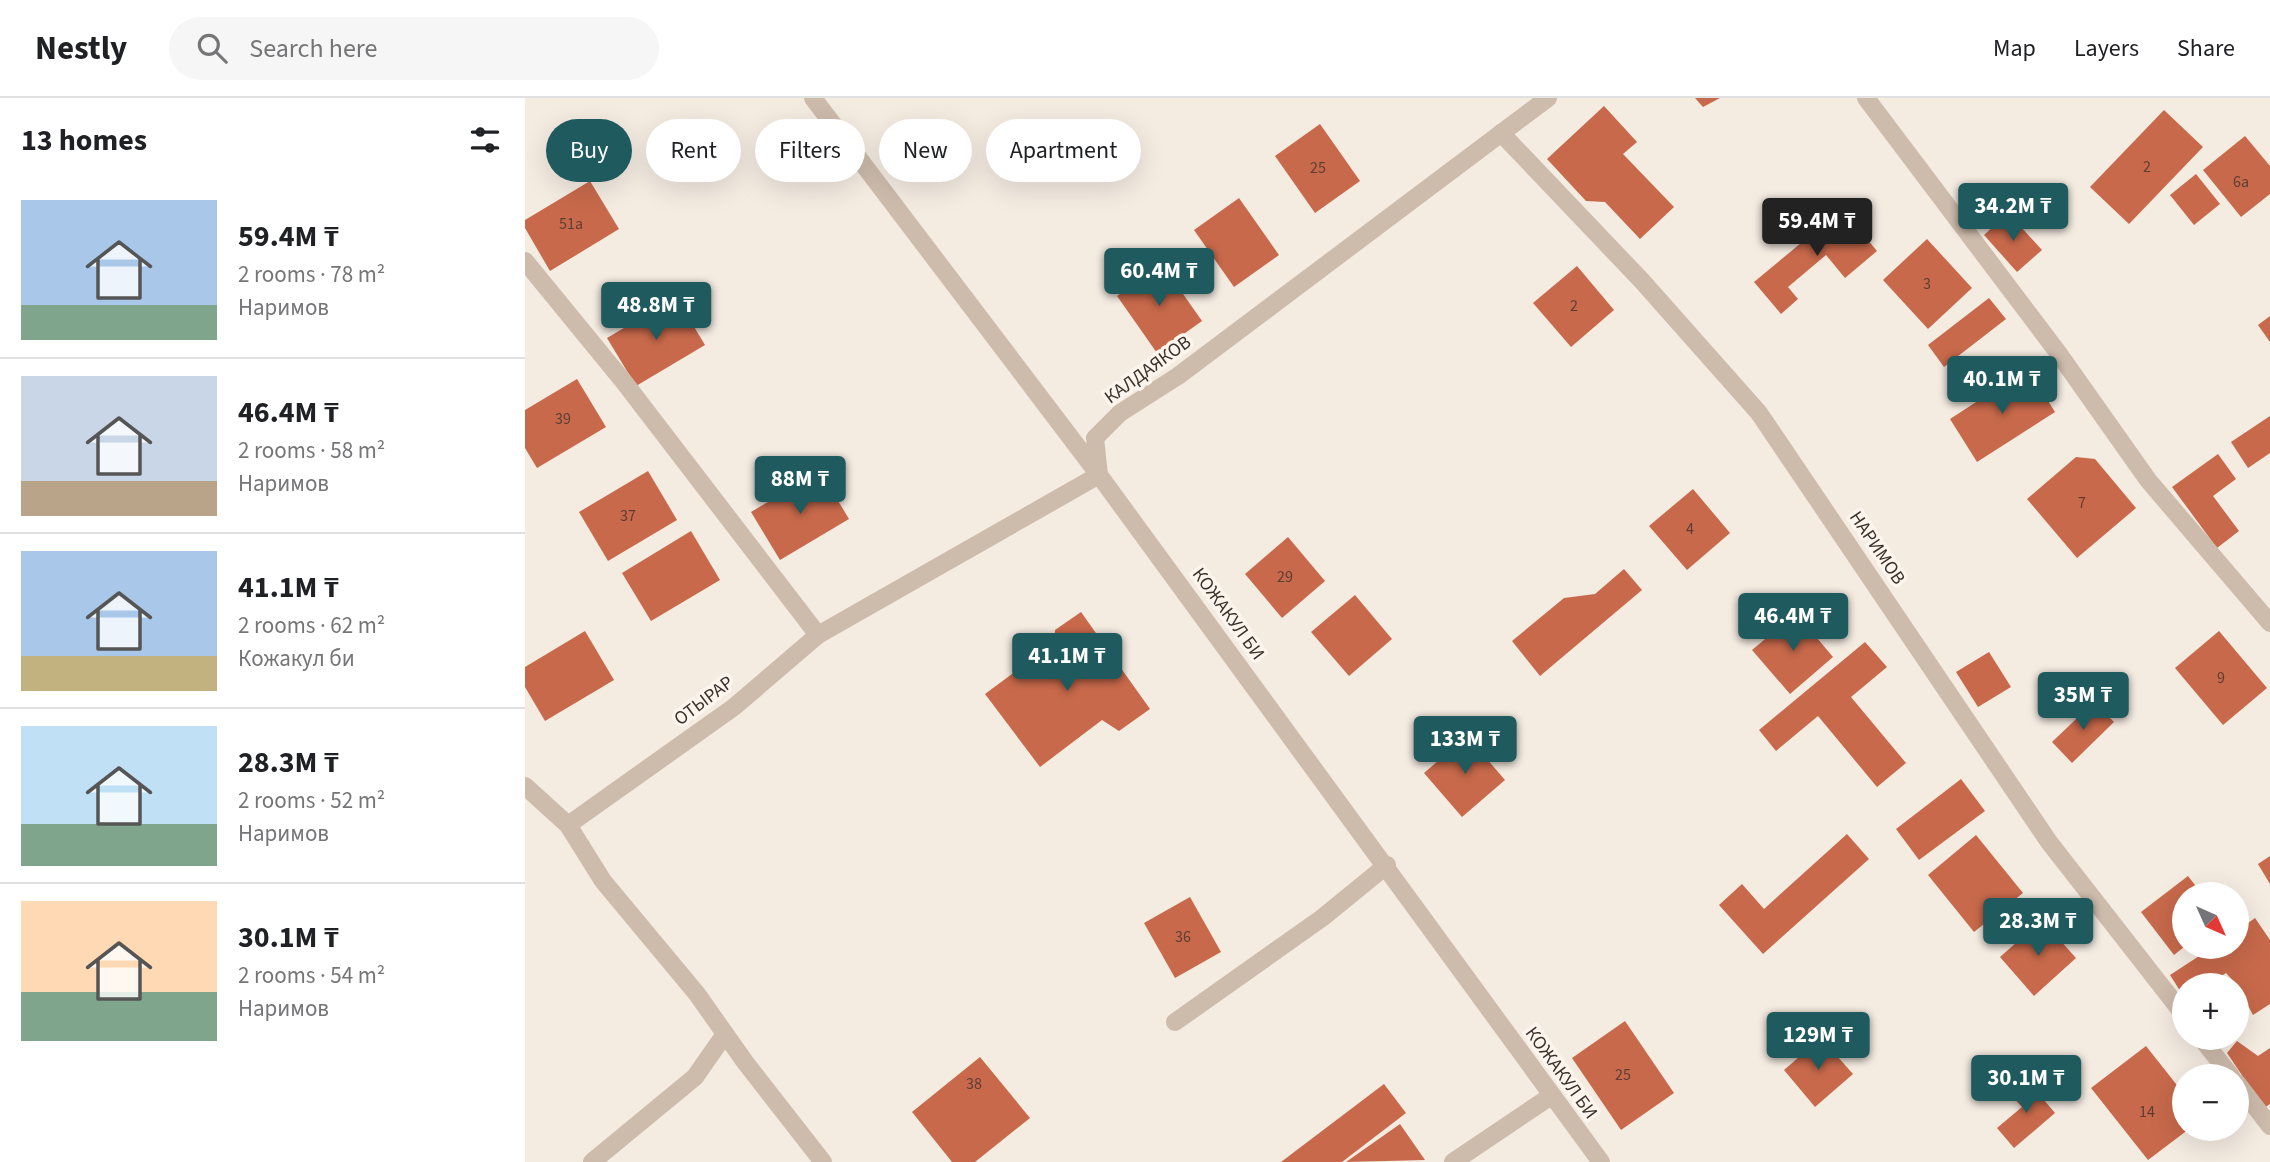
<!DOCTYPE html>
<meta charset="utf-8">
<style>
body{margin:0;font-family:"Source Sans 3",sans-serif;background:#f6f6f6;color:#202124;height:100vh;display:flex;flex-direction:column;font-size:26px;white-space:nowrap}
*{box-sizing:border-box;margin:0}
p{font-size:23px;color:#757577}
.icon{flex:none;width:38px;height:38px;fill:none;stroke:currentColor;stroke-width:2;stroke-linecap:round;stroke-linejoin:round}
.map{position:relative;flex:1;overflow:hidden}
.details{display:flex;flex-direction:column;background:#fff;width:525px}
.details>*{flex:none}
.hud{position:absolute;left:21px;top:21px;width:665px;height:63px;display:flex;gap:14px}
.needle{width:46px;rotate:135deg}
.tools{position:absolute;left:1647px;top:784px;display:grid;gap:14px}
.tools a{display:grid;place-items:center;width:77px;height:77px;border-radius:50%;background:#fff;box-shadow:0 7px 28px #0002;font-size:35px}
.price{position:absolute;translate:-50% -60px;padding:0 16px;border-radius:7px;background:#1f5a5e;color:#fff;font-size:23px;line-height:46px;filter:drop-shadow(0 2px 4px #0008)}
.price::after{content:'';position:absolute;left:50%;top:42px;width:21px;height:16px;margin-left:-10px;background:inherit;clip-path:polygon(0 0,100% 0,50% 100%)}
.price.selected{background:#222;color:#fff}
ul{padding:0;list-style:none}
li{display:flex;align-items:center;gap:21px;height:175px;padding:0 21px}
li+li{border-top:2px solid #e0e0e0}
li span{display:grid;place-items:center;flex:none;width:196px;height:140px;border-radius:0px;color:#555}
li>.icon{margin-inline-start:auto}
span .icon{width:84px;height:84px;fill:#fffc;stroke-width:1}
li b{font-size:30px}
h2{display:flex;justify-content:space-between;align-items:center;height:84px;padding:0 21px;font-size:30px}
.chip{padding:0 24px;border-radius:32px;background:#fff;box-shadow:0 7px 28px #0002;font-size:24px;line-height:63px}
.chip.selected{background:#1f5a5e;color:#fff}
header{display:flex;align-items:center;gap:42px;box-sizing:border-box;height:98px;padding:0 35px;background:#fff;border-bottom:2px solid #e0e0e0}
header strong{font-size:33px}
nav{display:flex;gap:38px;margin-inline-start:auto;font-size:24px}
.search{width:490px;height:63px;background:#f6f6f6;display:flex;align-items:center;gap:18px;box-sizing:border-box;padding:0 24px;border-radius:38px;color:#757577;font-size:26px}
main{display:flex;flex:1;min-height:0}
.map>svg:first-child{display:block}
.building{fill:#c8694b}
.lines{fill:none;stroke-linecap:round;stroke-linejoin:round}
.minor{stroke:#cdbbac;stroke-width:18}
.labels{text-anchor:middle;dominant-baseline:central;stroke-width:7;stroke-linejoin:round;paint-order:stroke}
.number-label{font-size:16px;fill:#5e3e33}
.street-label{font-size:19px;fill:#3b302b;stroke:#fbf5ee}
</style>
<header>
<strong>Nestly</strong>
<div class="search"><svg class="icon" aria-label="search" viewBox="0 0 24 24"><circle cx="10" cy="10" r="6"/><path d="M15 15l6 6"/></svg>Search here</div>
<nav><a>Map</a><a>Layers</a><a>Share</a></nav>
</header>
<main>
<section class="details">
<h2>13 homes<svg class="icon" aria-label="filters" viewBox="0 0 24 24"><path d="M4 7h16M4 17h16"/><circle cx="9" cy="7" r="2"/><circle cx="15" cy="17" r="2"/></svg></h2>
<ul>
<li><span style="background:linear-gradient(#a9c7e8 75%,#7fa58c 0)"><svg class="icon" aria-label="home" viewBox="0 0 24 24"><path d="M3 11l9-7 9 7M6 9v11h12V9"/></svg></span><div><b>59.4M ₸</b><p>2 rooms · 78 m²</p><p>Наримов</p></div></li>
<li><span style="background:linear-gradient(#c9d6e8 75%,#b9a48a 0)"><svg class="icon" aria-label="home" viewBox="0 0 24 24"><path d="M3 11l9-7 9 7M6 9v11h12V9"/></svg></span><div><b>46.4M ₸</b><p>2 rooms · 58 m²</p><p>Наримов</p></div></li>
<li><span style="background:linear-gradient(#a9c7e8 75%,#c2b280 0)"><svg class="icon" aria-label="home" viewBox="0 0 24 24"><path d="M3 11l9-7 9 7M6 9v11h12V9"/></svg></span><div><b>41.1M ₸</b><p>2 rooms · 62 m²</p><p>Кожакул би</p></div></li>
<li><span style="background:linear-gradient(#bfe0f5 70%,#7fa58c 0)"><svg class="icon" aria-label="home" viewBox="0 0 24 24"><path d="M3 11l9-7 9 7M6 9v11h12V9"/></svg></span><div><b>28.3M ₸</b><p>2 rooms · 52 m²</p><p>Наримов</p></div></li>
<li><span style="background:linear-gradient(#ffd9b3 65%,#7fa58c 0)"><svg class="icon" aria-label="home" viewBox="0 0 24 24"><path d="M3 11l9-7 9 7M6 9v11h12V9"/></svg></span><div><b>30.1M ₸</b><p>2 rooms · 54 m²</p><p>Наримов</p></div></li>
</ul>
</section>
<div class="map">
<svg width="1745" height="1064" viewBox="0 0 1745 1064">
<rect width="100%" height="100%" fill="#f4ebe1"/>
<g class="building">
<polygon points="1170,0 1195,0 1178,9"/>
<polygon points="1079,8 1112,44 1098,56 1149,109 1115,141 1080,104 1061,103 1022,61"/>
<polygon points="1639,12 1678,49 1604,126 1565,89"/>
<polygon points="795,26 835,83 790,115 750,58"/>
<polygon points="1720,38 1745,68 1745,96 1716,119 1678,72"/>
<polygon points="1671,76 1695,106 1669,127 1645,97"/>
<polygon points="65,83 94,131 25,173 0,130 0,122"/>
<polygon points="714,100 754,157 709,189 669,132"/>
<polygon points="1317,111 1352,153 1320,180 1301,157 1263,189 1273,201 1256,216 1229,184"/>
<polygon points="1483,115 1517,152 1492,174 1459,137"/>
<polygon points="1402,141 1447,190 1403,231 1358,182"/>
<polygon points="637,166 677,223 632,255 592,198"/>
<polygon points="1052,168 1089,212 1046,249 1008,205"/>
<polygon points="151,199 180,247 111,288 82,240"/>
<polygon points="1464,200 1481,221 1419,269 1403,247"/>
<polygon points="1745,218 1745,244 1733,227"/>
<polygon points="1507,277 1530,314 1452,364 1425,321 1482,284"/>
<polygon points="52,281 81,329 12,370 0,350 0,312"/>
<polygon points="1745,318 1745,355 1723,370 1706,344"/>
<polygon points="1693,356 1711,381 1688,398 1714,433 1692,450 1647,389"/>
<polygon points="1551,359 1570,361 1611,410 1552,460 1502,401"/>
<polygon points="123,373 152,422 83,463 54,414"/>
<polygon points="295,373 324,421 255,462 226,414"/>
<polygon points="1168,391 1205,435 1162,472 1124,428"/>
<polygon points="166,433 195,482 126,523 97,475"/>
<polygon points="763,439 800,483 757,520 720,476"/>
<polygon points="1099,471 1117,492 1015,578 987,543 1039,500 1070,496"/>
<polygon points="830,497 867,541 824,578 786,534"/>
<polygon points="556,514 625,611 594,633 577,622 515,669 460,596 529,545 530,532"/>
<polygon points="1271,515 1308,559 1265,596 1227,552"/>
<polygon points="60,533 89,582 20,623 0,589 0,569"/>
<polygon points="1694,533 1742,590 1698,627 1650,570"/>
<polygon points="1340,544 1362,569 1326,599 1381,665 1352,689 1293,618 1251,653 1234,632"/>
<polygon points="1464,554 1486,589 1453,609 1431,574"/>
<polygon points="1569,604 1589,624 1547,665 1527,644"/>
<polygon points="942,638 980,682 937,719 899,675"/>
<polygon points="1436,681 1460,713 1394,762 1371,731"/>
<polygon points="1322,736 1344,761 1238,856 1194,807 1217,786 1239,811"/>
<polygon points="1451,737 1498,795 1449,834 1403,777"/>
<polygon points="1745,758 1745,786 1733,766"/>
<polygon points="1663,778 1677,796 1659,796 1659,849 1649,857 1616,814"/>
<polygon points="665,799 696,854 650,880 619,825"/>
<polygon points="1730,820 1745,842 1745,906 1728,917 1712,887 1701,875 1683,887 1659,887 1659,899 1645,877 1688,849 1712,849 1712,833"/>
<polygon points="1517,822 1551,860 1509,898 1475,859"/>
<polygon points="1100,923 1149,995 1096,1032 1047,960"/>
<polygon points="1296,940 1328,976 1290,1009 1259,972"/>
<polygon points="1712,943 1733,958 1745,950 1745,1006 1739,1010 1702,955"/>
<polygon points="1621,948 1659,996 1659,1031 1664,1031 1623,1062 1566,990"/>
<polygon points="455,959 505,1020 450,1064 427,1064 387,1014"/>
<polygon points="1502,982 1530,1015 1489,1050 1472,1030 1497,1009 1485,996"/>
<polygon points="859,986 881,1015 817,1064 756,1064"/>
<polygon points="875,1026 900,1062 821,1064"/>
</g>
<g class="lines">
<g class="minor">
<polyline points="288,0 574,377 1076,1064"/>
<polyline points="1341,0 1534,256 1623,382 1745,525"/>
<polyline points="976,35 1117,183 1234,315 1524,744 1659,917"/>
<polyline points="0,163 99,284 293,537"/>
<polyline points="0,688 43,727 78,783 172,896 220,964 298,1064"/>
<polyline points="43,727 209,609 293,537 574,377 570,340 595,315 653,278 1023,0"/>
<polyline points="650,924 797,820 862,767"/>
<polyline points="1676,940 1706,978"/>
<polyline points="1712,985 1745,1028"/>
<polyline points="67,1064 170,979 200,936"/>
<polyline points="928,1064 1026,998"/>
</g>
</g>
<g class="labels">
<g class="number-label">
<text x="1622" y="69">2</text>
<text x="793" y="70">25</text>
<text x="1716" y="84">6а</text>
<text x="46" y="126">51а</text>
<text x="1402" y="186">3</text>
<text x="1049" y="208">2</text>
<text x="38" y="321">39</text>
<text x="1557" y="405">7</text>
<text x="103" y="418">37</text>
<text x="1165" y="431">4</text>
<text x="760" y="479">29</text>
<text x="1696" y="580">9</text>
<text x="658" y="839">36</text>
<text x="1098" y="977">25</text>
<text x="449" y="986">38</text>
<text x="1622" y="1014">14</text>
</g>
<g class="street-label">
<text transform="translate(623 272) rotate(-36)">КАЛДАЯКОВ</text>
<text transform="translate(1352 450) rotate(56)">НАРИМОВ</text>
<text transform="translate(703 516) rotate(54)">КОЖАКУЛ БИ</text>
<text transform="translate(179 603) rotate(-37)">ОТЫРАР</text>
<text transform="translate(1036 975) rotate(54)">КОЖАКУЛ БИ</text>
</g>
</g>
</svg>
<div class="tools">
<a><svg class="needle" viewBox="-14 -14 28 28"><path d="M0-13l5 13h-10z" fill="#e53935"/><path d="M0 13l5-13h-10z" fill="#757577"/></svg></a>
<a>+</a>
<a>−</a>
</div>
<b class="price" style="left:1488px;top:145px">34.2M ₸</b>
<b class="price selected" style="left:1292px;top:160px">59.4M ₸</b>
<b class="price" style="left:634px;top:210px">60.4M ₸</b>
<b class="price" style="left:131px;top:244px">48.8M ₸</b>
<b class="price" style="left:1477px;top:318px">40.1M ₸</b>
<b class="price" style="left:275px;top:418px">88M ₸</b>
<b class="price" style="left:1268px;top:555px">46.4M ₸</b>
<b class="price" style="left:542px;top:595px">41.1M ₸</b>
<b class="price" style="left:1558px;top:634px">35M ₸</b>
<b class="price" style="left:940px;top:678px">133M ₸</b>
<b class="price" style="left:1513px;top:860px">28.3M ₸</b>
<b class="price" style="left:1293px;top:974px">129M ₸</b>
<b class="price" style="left:1501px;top:1017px">30.1M ₸</b>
<div class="hud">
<a class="chip selected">Buy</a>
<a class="chip">Rent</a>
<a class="chip">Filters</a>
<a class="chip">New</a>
<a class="chip">Apartment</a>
</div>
</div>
</main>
